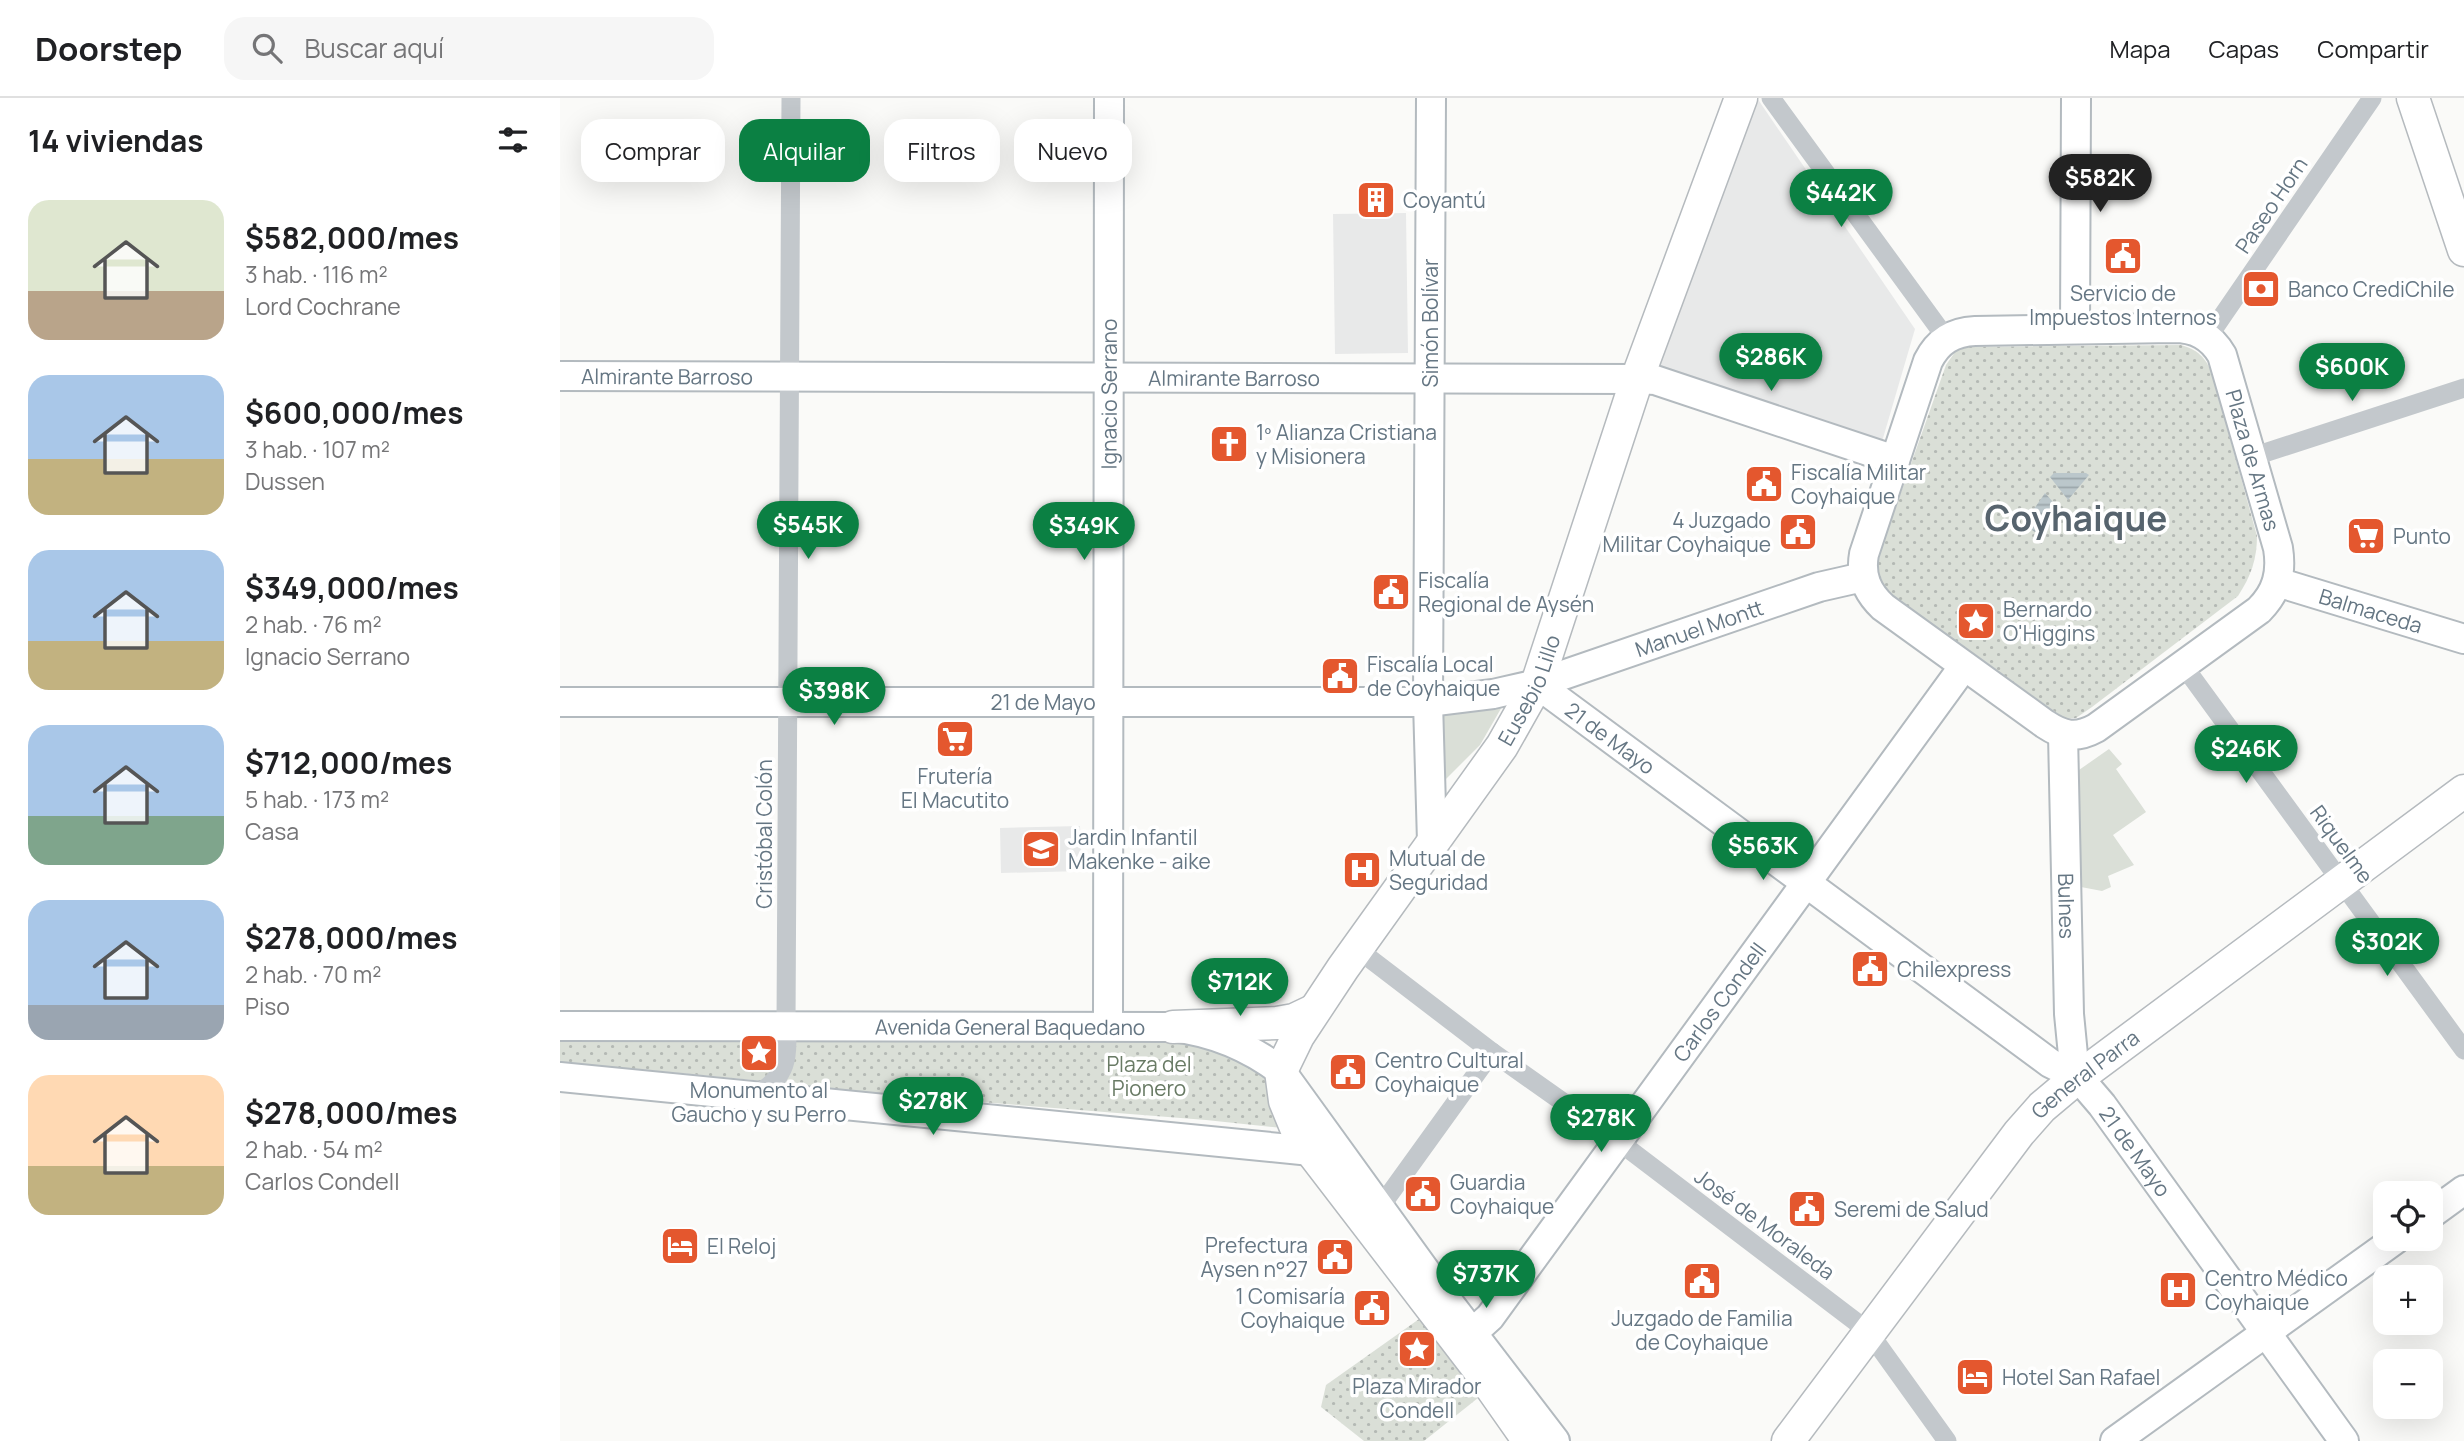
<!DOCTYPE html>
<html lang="es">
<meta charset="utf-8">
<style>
body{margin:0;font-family:Manrope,sans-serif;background:#f6f6f6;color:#202124;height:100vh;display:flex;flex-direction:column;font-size:26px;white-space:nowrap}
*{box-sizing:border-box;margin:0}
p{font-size:23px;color:#757577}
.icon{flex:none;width:38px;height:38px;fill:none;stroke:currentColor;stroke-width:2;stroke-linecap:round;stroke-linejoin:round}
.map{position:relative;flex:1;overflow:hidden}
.side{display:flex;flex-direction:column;background:#fff;width:560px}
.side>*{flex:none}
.top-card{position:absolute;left:21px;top:21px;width:665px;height:63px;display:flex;gap:14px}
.fabs{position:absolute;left:1813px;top:1083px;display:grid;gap:14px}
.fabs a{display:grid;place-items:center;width:70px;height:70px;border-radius:14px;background:#fff;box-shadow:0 7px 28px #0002;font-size:35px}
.price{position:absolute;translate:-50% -60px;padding:0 16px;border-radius:24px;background:#0b8043;color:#fff;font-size:23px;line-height:46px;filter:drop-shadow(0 2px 4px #0008)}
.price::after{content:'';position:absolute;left:50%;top:42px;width:21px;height:16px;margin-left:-10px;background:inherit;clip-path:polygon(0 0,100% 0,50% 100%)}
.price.selected{background:#222;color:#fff}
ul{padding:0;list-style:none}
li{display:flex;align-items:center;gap:21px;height:175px;padding:0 28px}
li span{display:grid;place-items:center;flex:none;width:196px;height:140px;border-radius:21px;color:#555}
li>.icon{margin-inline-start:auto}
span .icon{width:84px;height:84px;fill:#fffc;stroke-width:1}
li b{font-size:30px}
h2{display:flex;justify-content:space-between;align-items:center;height:84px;padding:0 28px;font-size:30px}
.pill{padding:0 24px;border-radius:21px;background:#fff;box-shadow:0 7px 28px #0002;font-size:24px;line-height:63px}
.pill.selected{background:#0b8043;color:#fff}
header{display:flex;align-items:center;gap:42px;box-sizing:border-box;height:98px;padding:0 35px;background:#fff;border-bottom:2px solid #e0e0e0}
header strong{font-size:33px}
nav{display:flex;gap:38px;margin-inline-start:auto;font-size:24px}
.search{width:490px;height:63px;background:#f6f6f6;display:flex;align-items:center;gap:18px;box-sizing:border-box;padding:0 24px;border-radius:21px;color:#757577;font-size:26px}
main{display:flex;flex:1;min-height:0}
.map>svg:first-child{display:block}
.built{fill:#e8e9e9}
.green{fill:#dadfd7}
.park{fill:url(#park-dots)}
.water{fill:url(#water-rules)}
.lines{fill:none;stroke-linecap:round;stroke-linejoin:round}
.secondary-casing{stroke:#b3babf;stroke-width:32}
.primary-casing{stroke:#b5babe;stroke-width:35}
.street{stroke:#c3c8cc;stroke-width:19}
.secondary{stroke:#fff;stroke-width:28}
.primary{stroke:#fff;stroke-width:32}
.labels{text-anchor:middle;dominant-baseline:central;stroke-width:7;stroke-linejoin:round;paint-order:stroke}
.poi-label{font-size:21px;fill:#657683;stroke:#fff;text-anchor:start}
.street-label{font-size:21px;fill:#657683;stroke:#fff}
.park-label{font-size:21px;fill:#687a64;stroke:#fff}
.town-label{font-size:35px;font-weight:bold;fill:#57646e;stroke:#fff}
</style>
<header>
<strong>Doorstep</strong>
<div class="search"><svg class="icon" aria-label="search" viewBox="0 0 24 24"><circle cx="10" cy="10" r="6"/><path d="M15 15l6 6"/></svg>Buscar aquí</div>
<nav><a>Mapa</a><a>Capas</a><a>Compartir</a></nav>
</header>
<main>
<section class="side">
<h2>14 viviendas<svg class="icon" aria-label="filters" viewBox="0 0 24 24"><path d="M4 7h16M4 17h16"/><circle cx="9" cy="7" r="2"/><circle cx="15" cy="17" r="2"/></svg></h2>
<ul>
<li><span style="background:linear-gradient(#dfe7d0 65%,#b9a48a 0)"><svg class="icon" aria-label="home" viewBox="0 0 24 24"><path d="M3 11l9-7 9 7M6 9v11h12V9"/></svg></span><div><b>$582,000/mes</b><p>3 hab. · 116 m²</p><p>Lord Cochrane</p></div></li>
<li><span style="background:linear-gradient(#a9c7e8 60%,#c2b280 0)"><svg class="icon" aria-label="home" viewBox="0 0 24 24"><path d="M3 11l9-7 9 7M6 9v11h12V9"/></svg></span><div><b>$600,000/mes</b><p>3 hab. · 107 m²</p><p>Dussen</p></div></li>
<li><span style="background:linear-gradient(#a9c7e8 65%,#c2b280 0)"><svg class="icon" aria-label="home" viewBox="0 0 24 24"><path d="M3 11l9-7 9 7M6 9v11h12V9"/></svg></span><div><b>$349,000/mes</b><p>2 hab. · 76 m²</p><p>Ignacio Serrano</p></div></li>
<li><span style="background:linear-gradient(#a9c7e8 65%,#7fa58c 0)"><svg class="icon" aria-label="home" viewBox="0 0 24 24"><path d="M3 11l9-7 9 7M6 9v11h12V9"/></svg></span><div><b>$712,000/mes</b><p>5 hab. · 173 m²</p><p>Casa</p></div></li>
<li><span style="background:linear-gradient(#a9c7e8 75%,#9aa5b1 0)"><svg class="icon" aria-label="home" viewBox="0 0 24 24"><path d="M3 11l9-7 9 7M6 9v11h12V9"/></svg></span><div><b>$278,000/mes</b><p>2 hab. · 70 m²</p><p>Piso</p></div></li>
<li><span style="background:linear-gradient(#ffd9b3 65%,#c2b280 0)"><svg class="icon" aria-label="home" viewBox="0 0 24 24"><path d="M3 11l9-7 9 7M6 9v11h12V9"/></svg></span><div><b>$278,000/mes</b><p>2 hab. · 54 m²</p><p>Carlos Condell</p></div></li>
</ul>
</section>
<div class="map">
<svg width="1904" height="1343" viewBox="0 0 1904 1343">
<defs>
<pattern id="park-dots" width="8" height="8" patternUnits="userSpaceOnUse" patternTransform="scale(1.75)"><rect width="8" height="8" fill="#dadfd7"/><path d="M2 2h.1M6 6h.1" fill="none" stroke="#b4b9b4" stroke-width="1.8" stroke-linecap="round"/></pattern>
<pattern id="water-rules" width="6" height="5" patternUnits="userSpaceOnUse" patternTransform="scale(1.75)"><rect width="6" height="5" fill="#bbc7cb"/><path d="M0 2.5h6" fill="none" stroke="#9ca6aa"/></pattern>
</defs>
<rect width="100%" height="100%" fill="#fafaf8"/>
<g class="built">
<polygon points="1193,0 1197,0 1355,231 1321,347 1090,270"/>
<polygon points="846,115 848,255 775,256 773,116"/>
<polygon points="520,728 522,773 441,775 440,730"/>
</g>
<g class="green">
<polygon points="943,607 920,647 886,681 882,660 883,614"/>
<polygon points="1549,651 1562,666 1556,671 1586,714 1553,737 1574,767 1548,778 1551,789 1542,793 1521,789 1519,672"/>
</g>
<g class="park">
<path d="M 1621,247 C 1638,252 1645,259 1652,275 L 1697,438 C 1697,461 1691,478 1678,498 L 1532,609 L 1516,620 L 1505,621 L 1325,492 C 1318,480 1316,472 1318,459 L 1386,267 L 1395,254 L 1404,249 Z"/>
<polygon points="0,942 635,942 707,976 732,1031 646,1022 256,991 193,982 0,964"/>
<polygon points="869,1214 928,1292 864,1343 804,1343 761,1309 766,1287"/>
</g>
<g class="water">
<polygon points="1494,375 1526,375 1529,377 1508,402 1490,379"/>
<polygon points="1485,395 1501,413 1482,438 1470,431 1474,411"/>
</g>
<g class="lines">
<g class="secondary-casing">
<g id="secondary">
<polyline points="871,0 868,604 872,744"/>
<path d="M 1614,230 C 1635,230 1651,238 1662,257 L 1718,450 C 1722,475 1717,494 1699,512 L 1536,630 C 1516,641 1503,638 1485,626 L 1323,509 C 1307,494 1300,478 1304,456 L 1368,263 C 1378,243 1393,234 1415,233 Z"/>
<polyline points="1515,231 1516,0"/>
<path id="s1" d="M 0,278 L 1077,281 L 1095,282 L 1335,362"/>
<path id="s2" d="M 1717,484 L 1904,541"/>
<path id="s3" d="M 977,586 L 1490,965 L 1518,979 L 1542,1007 L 1784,1343"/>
<path id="s4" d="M 0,604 L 868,604 L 933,596 L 977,586 L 1259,489 L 1303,479"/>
<path id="s5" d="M 1503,636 L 1509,916 L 1513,957 L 1518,979"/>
<path id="s6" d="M 0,928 L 613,929 C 654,934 688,948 721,973 L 880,1193 L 995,1343"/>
<path id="s7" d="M 548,928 L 549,0"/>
<polyline points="0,979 751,1053"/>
<polyline points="1871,1116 1904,1092"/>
<path id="s8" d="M 900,1246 L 930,1219 L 1404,568"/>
<polyline points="1555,1343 1836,1141"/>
</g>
</g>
<g class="primary-casing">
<g id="primary">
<polyline points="1853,0 1904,152"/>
<polyline points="613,929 717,925 734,922 753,913"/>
<path id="s9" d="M 969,1343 L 917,1269 L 739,1037 L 725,1003 L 721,973 L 738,938 L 783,870 L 942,648 L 977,586 L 1077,281 L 1181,0"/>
<path id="s10" d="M 1228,1343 L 1459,1035 L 1482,1009 L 1507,988 L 1904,693"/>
</g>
</g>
<g class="street">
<polyline points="1211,0 1386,240"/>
<polyline points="1648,239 1812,0"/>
<polyline points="1692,359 1904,290"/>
<polyline points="1623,567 1904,952"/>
<polyline points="796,850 932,954 1058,1043 1308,1233 1387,1343"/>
<path d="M 196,997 C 227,979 229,959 226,927 L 231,0"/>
<polyline points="821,1108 932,954"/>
</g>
<use href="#secondary" class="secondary"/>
<use href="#primary" class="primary"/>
</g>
<defs>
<g id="building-square" transform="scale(2.0125)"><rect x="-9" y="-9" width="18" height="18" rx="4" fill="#e4572e" stroke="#fff"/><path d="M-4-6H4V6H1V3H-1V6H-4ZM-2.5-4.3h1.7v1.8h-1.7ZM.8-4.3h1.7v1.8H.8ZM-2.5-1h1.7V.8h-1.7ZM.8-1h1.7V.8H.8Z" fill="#fff"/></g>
<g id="civic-square" transform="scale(2.0125)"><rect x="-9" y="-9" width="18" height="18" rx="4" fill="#e4572e" stroke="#fff"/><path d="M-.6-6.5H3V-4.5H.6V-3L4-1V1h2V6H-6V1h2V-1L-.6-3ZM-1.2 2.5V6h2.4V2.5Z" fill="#fff"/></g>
<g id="bank-square" transform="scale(2.0125)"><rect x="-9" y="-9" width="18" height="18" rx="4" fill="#e4572e" stroke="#fff"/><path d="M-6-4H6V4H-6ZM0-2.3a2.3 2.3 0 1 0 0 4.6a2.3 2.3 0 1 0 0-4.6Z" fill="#fff"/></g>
<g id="church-square" transform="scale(2.0125)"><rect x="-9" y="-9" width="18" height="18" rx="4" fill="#e4572e" stroke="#fff"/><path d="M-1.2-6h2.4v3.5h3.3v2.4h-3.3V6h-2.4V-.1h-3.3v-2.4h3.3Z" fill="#fff"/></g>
<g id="supermarket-square" transform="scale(2.0125)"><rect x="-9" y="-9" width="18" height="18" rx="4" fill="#e4572e" stroke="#fff"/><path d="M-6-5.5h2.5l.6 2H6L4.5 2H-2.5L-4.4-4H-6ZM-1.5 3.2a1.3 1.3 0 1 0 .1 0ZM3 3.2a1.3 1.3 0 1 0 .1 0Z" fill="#fff"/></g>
<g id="sight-square" transform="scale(2.0125)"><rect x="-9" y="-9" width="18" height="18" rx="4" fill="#e4572e" stroke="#fff"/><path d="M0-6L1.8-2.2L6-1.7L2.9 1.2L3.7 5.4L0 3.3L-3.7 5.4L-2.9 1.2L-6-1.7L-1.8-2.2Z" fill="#fff"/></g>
<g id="school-square" transform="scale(2.0125)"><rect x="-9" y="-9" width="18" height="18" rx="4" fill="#e4572e" stroke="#fff"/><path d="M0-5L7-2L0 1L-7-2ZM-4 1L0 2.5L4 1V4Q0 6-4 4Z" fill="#fff"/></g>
<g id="hospital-square" transform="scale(2.0125)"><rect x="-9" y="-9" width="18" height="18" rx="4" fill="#e4572e" stroke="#fff"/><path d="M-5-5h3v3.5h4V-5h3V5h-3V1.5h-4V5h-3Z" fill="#fff"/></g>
<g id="hotel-square" transform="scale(2.0125)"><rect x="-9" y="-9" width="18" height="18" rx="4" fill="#e4572e" stroke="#fff"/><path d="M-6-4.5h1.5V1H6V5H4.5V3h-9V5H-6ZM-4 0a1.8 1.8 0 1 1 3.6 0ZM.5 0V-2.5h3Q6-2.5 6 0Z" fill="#fff"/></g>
</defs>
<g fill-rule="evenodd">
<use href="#building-square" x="816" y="102"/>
<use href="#civic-square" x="1563" y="158"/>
<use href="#bank-square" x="1701" y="191"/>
<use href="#church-square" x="669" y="346"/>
<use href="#civic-square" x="1204" y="386"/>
<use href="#civic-square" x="1238" y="434"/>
<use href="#supermarket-square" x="1806" y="438"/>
<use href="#civic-square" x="831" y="494"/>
<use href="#sight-square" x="1416" y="523"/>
<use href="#civic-square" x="780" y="578"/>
<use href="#supermarket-square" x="395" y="641"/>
<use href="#school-square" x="481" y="751"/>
<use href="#hospital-square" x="802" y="772"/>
<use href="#civic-square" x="1310" y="871"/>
<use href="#sight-square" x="199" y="955"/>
<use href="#civic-square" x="788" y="974"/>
<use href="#civic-square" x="863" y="1096"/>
<use href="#civic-square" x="1247" y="1111"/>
<use href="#hotel-square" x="120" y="1148"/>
<use href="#civic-square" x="775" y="1159"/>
<use href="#civic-square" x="1142" y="1183"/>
<use href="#hospital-square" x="1618" y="1192"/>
<use href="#civic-square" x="812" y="1210"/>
<use href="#sight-square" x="857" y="1251"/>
<use href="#hotel-square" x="1415" y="1279"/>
</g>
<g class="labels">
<g class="poi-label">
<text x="843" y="102">Coyantú</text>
<text x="1728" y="191">Banco CrediChile</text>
<text x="1563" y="195" text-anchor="middle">Servicio de<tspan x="1563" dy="24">Impuestos Internos</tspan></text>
<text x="696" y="334">1º Alianza Cristiana<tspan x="696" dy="24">y Misionera</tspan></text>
<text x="1231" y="374">Fiscalía Militar<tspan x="1231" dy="24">Coyhaique</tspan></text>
<text x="1211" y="422" text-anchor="end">4 Juzgado<tspan x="1211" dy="24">Militar Coyhaique</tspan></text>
<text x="1833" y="438">Punto</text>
<text x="858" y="482">Fiscalía<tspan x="858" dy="24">Regional de Aysén</tspan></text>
<text x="1443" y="511">Bernardo<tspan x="1443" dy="24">O'Higgins</tspan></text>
<text x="807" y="566">Fiscalía Local<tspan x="807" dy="24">de Coyhaique</tspan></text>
<text x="395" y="678" text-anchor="middle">Frutería<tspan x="395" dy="24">El Macutito</tspan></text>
<text x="508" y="739">Jardin Infantil<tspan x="508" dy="24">Makenke - aike</tspan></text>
<text x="829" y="760">Mutual de<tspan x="829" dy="24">Seguridad</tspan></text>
<text x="1337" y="871">Chilexpress</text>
<text x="815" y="962">Centro Cultural<tspan x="815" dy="24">Coyhaique</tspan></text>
<text x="199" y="992" text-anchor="middle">Monumento al<tspan x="199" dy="24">Gaucho y su Perro</tspan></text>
<text x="890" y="1084">Guardia<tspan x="890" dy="24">Coyhaique</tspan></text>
<text x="1274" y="1111">Seremi de Salud</text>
<text x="748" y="1147" text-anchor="end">Prefectura<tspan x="748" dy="24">Aysen n°27</tspan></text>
<text x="147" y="1148">El Reloj</text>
<text x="1645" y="1180">Centro Médico<tspan x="1645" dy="24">Coyhaique</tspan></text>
<text x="785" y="1198" text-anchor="end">1 Comisaría<tspan x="785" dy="24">Coyhaique</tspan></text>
<text x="1142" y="1220" text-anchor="middle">Juzgado de Familia<tspan x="1142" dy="24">de Coyhaique</tspan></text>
<text x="1442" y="1279">Hotel San Rafael</text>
<text x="857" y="1288" text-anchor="middle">Plaza Mirador<tspan x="857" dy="24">Condell</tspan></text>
</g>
<g class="street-label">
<text transform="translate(1711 107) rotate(-56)">Paseo Horn</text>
<text transform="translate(870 225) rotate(-90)">Simón Bolívar</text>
<text stroke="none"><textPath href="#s1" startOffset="107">Almirante Barroso</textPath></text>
<text stroke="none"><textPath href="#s1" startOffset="674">Almirante Barroso</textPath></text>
<text stroke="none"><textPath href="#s7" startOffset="632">Ignacio Serrano</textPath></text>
<text transform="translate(1693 362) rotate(74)">Plaza de Armas</text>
<text stroke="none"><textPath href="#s2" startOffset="98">Balmaceda</textPath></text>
<text stroke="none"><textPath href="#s4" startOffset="1150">Manuel Montt</textPath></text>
<text stroke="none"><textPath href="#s9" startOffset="906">Eusebio Lillo</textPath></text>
<text stroke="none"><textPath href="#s4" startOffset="483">21 de Mayo</textPath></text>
<text stroke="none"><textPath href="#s3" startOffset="91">21 de Mayo</textPath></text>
<text transform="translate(204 736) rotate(-90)">Cristóbal Colón</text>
<text transform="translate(1782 746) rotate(54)">Riquelme</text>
<text stroke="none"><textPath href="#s5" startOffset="172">Bulnes</textPath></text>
<text stroke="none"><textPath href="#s8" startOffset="430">Carlos Condell</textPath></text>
<text stroke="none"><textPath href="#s6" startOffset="450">Avenida General Baquedano</textPath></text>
<text stroke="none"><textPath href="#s10" startOffset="474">General Parra</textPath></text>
<text stroke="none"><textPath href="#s3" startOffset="763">21 de Mayo</textPath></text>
<text transform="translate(1205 1126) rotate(37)">José de Moraleda</text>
</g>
<g class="park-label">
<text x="589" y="966">Plaza del<tspan x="589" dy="24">Pionero</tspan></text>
</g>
<g class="town-label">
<text x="1516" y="420">Coyhaique</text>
</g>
</g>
</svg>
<div class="fabs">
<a><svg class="icon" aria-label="locate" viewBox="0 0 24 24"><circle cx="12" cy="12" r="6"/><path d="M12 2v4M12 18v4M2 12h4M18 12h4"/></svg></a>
<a>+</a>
<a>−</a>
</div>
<b class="price selected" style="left:1540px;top:116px">$582K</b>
<b class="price" style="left:1281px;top:131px">$442K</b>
<b class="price" style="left:1211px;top:295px">$286K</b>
<b class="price" style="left:1792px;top:305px">$600K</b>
<b class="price" style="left:248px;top:463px">$545K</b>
<b class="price" style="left:524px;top:464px">$349K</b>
<b class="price" style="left:274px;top:629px">$398K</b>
<b class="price" style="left:1686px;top:687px">$246K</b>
<b class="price" style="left:1203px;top:784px">$563K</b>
<b class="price" style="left:1827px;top:880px">$302K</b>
<b class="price" style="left:680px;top:920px">$712K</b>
<b class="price" style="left:373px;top:1039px">$278K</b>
<b class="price" style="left:1041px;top:1056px">$278K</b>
<b class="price" style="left:926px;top:1212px">$737K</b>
<div class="top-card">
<a class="pill">Comprar</a>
<a class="pill selected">Alquilar</a>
<a class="pill">Filtros</a>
<a class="pill">Nuevo</a>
</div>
</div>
</main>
